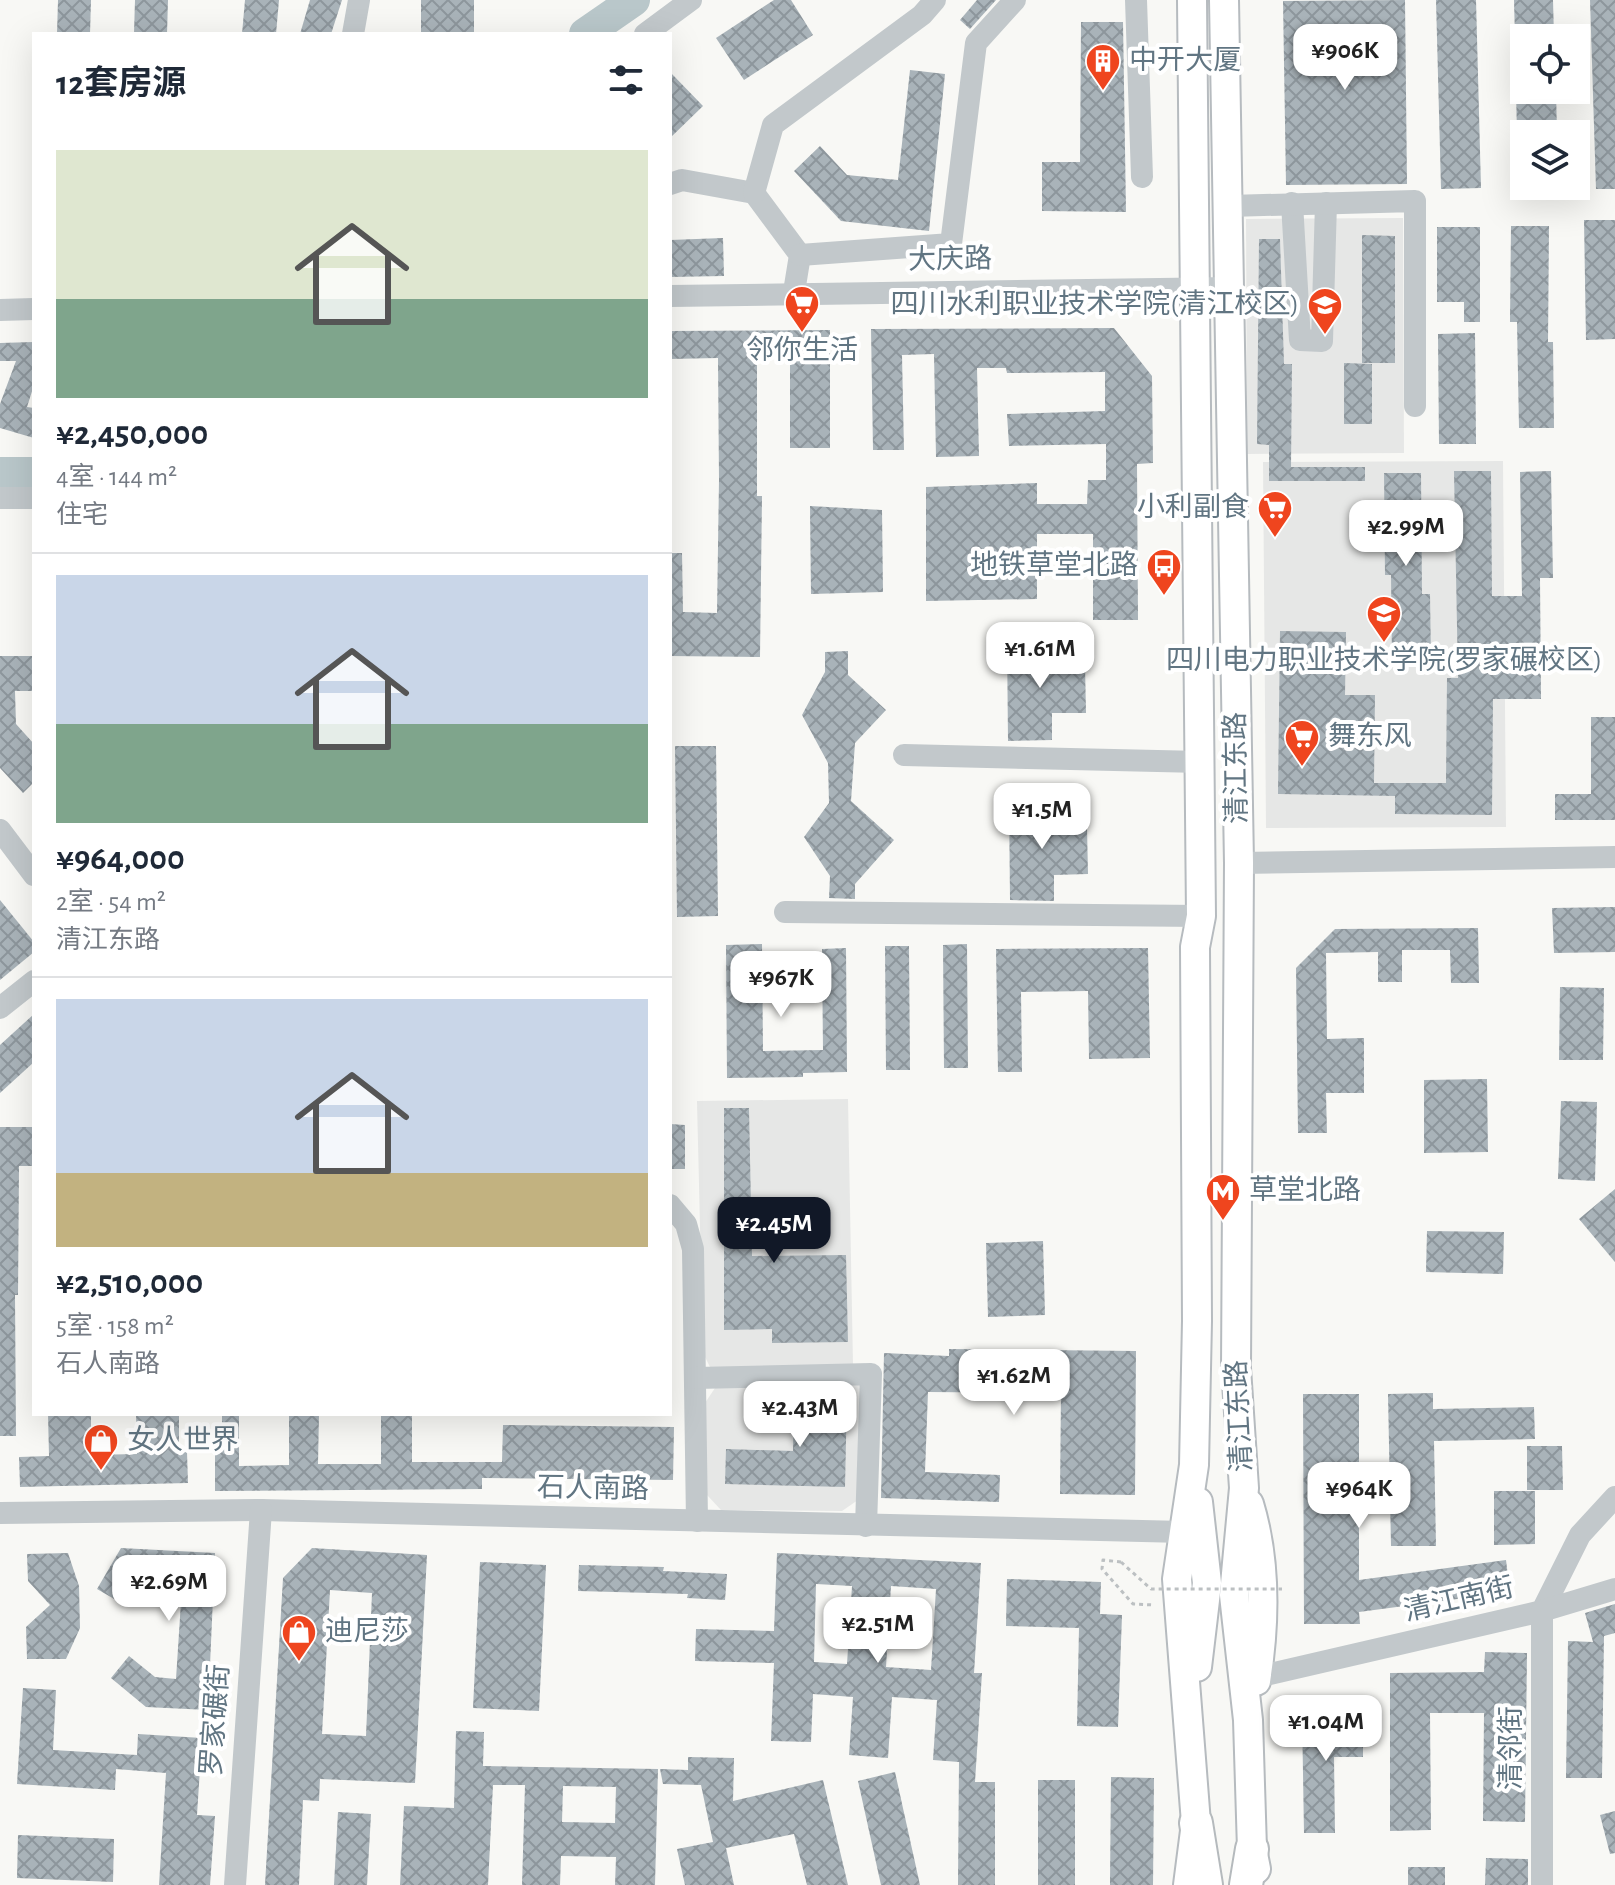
<!DOCTYPE html>
<html lang="zh">
<meta charset="utf-8">
<style>
body{margin:0;font-family:"Alegreya Sans","Noto Sans SC",sans-serif;background:#f6f6f7;color:#1f2937;height:100vh;display:flex;flex-direction:column;font-size:30px;white-space:nowrap}
*{box-sizing:border-box;margin:0}
p{font-size:26px;color:#747a83}
.icon{flex:none;width:44px;height:44px;fill:none;stroke:currentColor;stroke-width:2;stroke-linecap:round;stroke-linejoin:round}
.map{position:relative;flex:1;overflow:hidden}
.sheet{position:absolute;left:32px;top:32px;width:640px;height:1384px;display:flex;flex-direction:column;background:#fff;border-radius:0px;box-shadow:0 8px 32px #0002}
.sheet>*{flex:none}
.buttons{position:absolute;left:1510px;top:24px;display:grid;gap:16px}
.buttons a{display:grid;place-items:center;width:80px;height:80px;border-radius:0px;background:#fff;box-shadow:0 8px 32px #0002;font-size:40px}
.price{position:absolute;translate:-50% -68px;padding:0 18px;border-radius:16px;background:#fff;color:#222;font-size:26px;line-height:52px;filter:drop-shadow(0 2px 4px #0008)}
.price::after{content:'';position:absolute;left:50%;top:48px;width:24px;height:18px;margin-left:-12px;background:inherit;clip-path:polygon(0 0,100% 0,50% 100%)}
.price.current{background:#111827;color:#fff}
ul{padding:0;list-style:none}
li{display:grid;align-content:center;gap:16px;height:424px;padding:0 24px}
li+li{border-top:2px solid #e0e1e3}
li span{display:grid;place-items:center;height:248px;border-radius:0px;color:#555}
li>.icon{margin-inline-start:auto}
span .icon{width:144px;height:144px;fill:#fffc;stroke-width:1}
li b{font-size:34px}
h2{display:flex;justify-content:space-between;align-items:center;height:96px;padding:0 24px;font-size:34px}
.map>svg:first-child{display:block}
.built{fill:#e6e7e6}
.lines{fill:none;stroke-linecap:round;stroke-linejoin:round}
.river{stroke:#b9c7ca;stroke-width:32}
.building{fill:url(#building-cross-hatch);fill-rule:evenodd}
.major-casing{stroke:#b6bbbf;stroke-width:32}
.highway-casing{stroke:#b5babd;stroke-width:36}
.path{stroke:#bcc0c2;stroke-width:3;stroke-dasharray:4 4;stroke-linecap:butt}
.minor{stroke:#c2c8cb;stroke-width:22}
.major{stroke:#fff;stroke-width:28}
.highway{stroke:#fff;stroke-width:32}
.path-bridge{stroke:#bcc0c2;stroke-width:3;stroke-dasharray:4 4;stroke-linecap:butt}
.labels{text-anchor:middle;dominant-baseline:central;stroke-width:8;stroke-linejoin:round;paint-order:stroke}
.poi-label{font-size:28px;fill:#617582;stroke:#fff;text-anchor:start}
.street-label{font-size:28px;fill:#617582;stroke:#fff}
</style>
<div class="map">
<svg width="1615" height="1885" viewBox="0 0 1615 1885">
<defs>
<pattern id="building-cross-hatch" width="8" height="8" patternUnits="userSpaceOnUse" patternTransform="scale(2)"><rect width="8" height="8" fill="#a9b3b9"/><path d="M0 0l8 8M0 8l8-8" fill="none" stroke="#8d969c"/></pattern>
</defs>
<rect width="100%" height="100%" fill="#f8f8f5"/>
<g class="built">
<polygon points="1403,218 1404,453 1247,454 1246,219"/>
<polygon points="1503,461 1506,827 1266,828 1263,462"/>
<polygon points="848,1099 853,1364 711,1369 703,1353 697,1101"/>
<polygon points="860,1384 858,1500 842,1511 721,1510 707,1495 703,1406 715,1388"/>
</g>
<g class="lines">
<g class="river">
<polyline points="585,34 634,0"/>
<polyline points="0,473 34,473"/>
</g>
</g>
<g class="building">
<polygon points="58,0 91,0 90,34 57,34"/>
<polygon points="135,0 168,0 167,34 134,34"/>
<polygon points="245,0 279,0 276,34 242,34"/>
<polygon points="310,0 342,0 331,34 300,34"/>
<rect x="421" y="0" width="53" height="34"/>
<polygon points="774,0 791,0 813,35 744,80 716,38"/>
<polygon points="977,0 996,0 970,29 960,20"/>
<polygon points="1405,0 1407,184 1286,185 1283,1"/>
<polygon points="1436,0 1476,0 1481,188 1441,189"/>
<polygon points="1514,0 1553,0 1554,38 1515,38"/>
<polygon points="1590,0 1615,0 1615,189 1596,189"/>
<polygon points="1081,22 1123,22 1126,212 1042,211 1042,162 1080,162"/>
<polygon points="910,70 945,74 929,231 841,221 794,171 820,146 847,175 898,180"/>
<polygon points="670,72 703,106 670,138"/>
<polygon points="1516,90 1556,90 1557,134 1517,134"/>
<polygon points="1584,220 1615,220 1615,339 1586,340"/>
<polygon points="1511,226 1549,226 1548,342 1553,342 1554,428 1519,428 1517,322 1510,322"/>
<polygon points="1437,227 1480,227 1480,322 1464,322 1464,302 1437,302"/>
<polygon points="1362,235 1395,236 1395,363 1362,363"/>
<polygon points="723,238 724,276 670,277 670,240"/>
<polygon points="1259,239 1280,239 1284,364 1292,364 1291,467 1365,467 1365,481 1269,481 1269,445 1257,444"/>
<polygon points="1114,328 1152,376 1153,463 1137,464 1138,620 1093,620 1093,534 1037,534 1037,599 926,601 926,487 1037,483 1037,504 1087,504 1088,480 1106,480 1106,444 1009,446 1007,414 1105,411 1105,372 1007,373 1006,368 977,368 979,456 936,457 934,354 902,355 904,450 873,450 871,329"/>
<polygon points="830,330 830,448 790,448 790,353 757,352 757,496 762,496 760,657 670,656 670,553 682,553 683,612 717,613 719,480 718,358 670,359 670,331"/>
<polygon points="1475,333 1476,444 1439,444 1438,334"/>
<polygon points="34,342 34,385 27,407 34,408 34,438 0,428 0,404 16,361 0,361 0,343"/>
<polygon points="1344,363 1372,364 1372,424 1344,424"/>
<polygon points="1454,471 1491,471 1492,596 1522,596 1520,472 1551,471 1553,578 1540,578 1541,699 1493,699 1492,815 1395,814 1395,796 1278,794 1280,631 1346,632 1345,695 1375,695 1374,783 1446,783 1447,678 1458,678"/>
<polygon points="1384,473 1421,473 1422,594 1430,594 1431,660 1392,661 1391,575 1385,575"/>
<polygon points="810,506 882,510 883,592 811,594"/>
<polygon points="1007,639 1051,639 1052,666 1085,665 1086,713 1052,713 1052,740 1008,741"/>
<polygon points="848,651 848,675 886,710 855,743 851,801 894,840 855,884 855,899 829,898 830,876 804,837 829,803 828,763 802,715 825,672 825,652"/>
<polygon points="0,656 34,656 34,691 15,691 16,724 34,744 34,782 23,793 0,768"/>
<polygon points="1591,717 1615,717 1615,820 1555,820 1555,794 1591,794"/>
<polygon points="675,746 716,746 718,916 677,917"/>
<polygon points="1053,800 1054,827 1087,827 1088,874 1054,875 1054,901 1010,900 1009,801"/>
<polygon points="0,900 34,942 34,952 0,980"/>
<polygon points="1615,907 1615,952 1554,953 1552,908"/>
<polygon points="1478,928 1479,983 1451,983 1450,950 1402,950 1402,982 1378,982 1378,952 1326,953 1327,1039 1364,1038 1364,1093 1326,1093 1327,1133 1298,1133 1296,968 1335,929"/>
<polygon points="762,944 763,1051 823,1050 822,949 846,948 847,1072 803,1073 803,1077 727,1078 726,945"/>
<polygon points="967,944 968,1068 944,1068 943,945"/>
<polygon points="885,946 909,946 910,1070 886,1070"/>
<polygon points="1148,948 1150,1058 1089,1059 1088,991 1021,992 1022,1072 998,1072 996,949"/>
<polygon points="1560,987 1604,988 1603,1060 1559,1060"/>
<polygon points="34,1014 34,1062 0,1093 0,1045"/>
<polygon points="1487,1079 1488,1152 1424,1153 1424,1080"/>
<polygon points="1561,1101 1597,1102 1595,1181 1558,1179"/>
<polygon points="724,1108 749,1108 752,1256 846,1255 848,1342 772,1343 772,1329 724,1330"/>
<polygon points="670,1124 685,1125 685,1169 670,1169"/>
<polygon points="0,1127 33,1127 33,1166 19,1166 18,1295 15,1295 16,1436 0,1436"/>
<polygon points="1615,1189 1615,1262 1579,1219"/>
<polygon points="1427,1231 1504,1232 1503,1274 1426,1272"/>
<polygon points="1043,1241 1045,1315 988,1317 986,1243"/>
<polygon points="949,1349 1136,1351 1135,1495 1060,1494 1061,1393 928,1392 925,1472 1000,1475 999,1502 881,1498 884,1353 949,1356"/>
<polygon points="1433,1393 1433,1409 1534,1407 1535,1439 1434,1441 1436,1546 1391,1546 1388,1394"/>
<polygon points="794,1394 847,1395 845,1487 725,1484 726,1449 793,1451"/>
<polygon points="1303,1394 1359,1394 1359,1580 1506,1560 1510,1592 1359,1612 1360,1624 1304,1624"/>
<polygon points="48,1414 91,1414 91,1455 137,1454 136,1414 179,1414 179,1452 187,1452 188,1483 20,1487 19,1457 49,1456"/>
<polygon points="222,1414 239,1414 239,1466 289,1465 289,1414 319,1414 318,1464 381,1464 381,1414 412,1414 412,1462 502,1462 503,1425 674,1427 673,1480 482,1478 482,1489 215,1491 215,1427 222,1427"/>
<polygon points="1527,1446 1562,1446 1563,1490 1527,1490"/>
<polygon points="1494,1491 1535,1491 1535,1544 1494,1545"/>
<polygon points="121,1548 215,1553 208,1710 146,1707 111,1678 129,1656 155,1677 176,1679 182,1586 142,1583 128,1607 97,1589"/>
<path d="M 312,1548 L 427,1555 L 415,1783 L 320,1779 L 319,1801 L 303,1800 L 299,1885 L 265,1885 L 283,1578 ZM 330,1590 L 372,1593 L 366,1736 L 322,1734 Z"/>
<polygon points="68,1553 79,1586 80,1628 66,1659 27,1659 26,1627 50,1605 28,1581 27,1554"/>
<path d="M 777,1553 L 981,1563 L 974,1673 L 982,1673 L 975,1782 L 995,1782 L 995,1885 L 958,1885 L 959,1762 L 933,1760 L 937,1700 L 892,1697 L 888,1758 L 849,1755 L 853,1697 L 813,1694 L 811,1742 L 771,1741 L 774,1663 L 695,1661 L 696,1629 L 774,1631 ZM 816,1584 L 852,1586 L 847,1664 L 814,1662 ZM 891,1586 L 936,1589 L 931,1670 L 886,1667 Z"/>
<polygon points="480,1562 546,1565 539,1711 473,1708"/>
<polygon points="579,1565 664,1567 663,1571 727,1574 725,1600 687,1598 688,1594 578,1591"/>
<polygon points="1007,1579 1101,1582 1100,1614 1122,1615 1118,1727 1077,1726 1079,1628 1006,1626"/>
<polygon points="1615,1604 1615,1633 1604,1636 1602,1778 1566,1778 1568,1641 1593,1642 1585,1613"/>
<polygon points="1485,1652 1527,1653 1525,1822 1483,1821 1484,1713 1430,1713 1431,1830 1390,1831 1390,1673 1484,1672"/>
<polygon points="23,1688 56,1690 53,1750 137,1755 138,1734 202,1738 197,1815 215,1816 210,1885 159,1885 166,1773 116,1769 115,1790 17,1784"/>
<polygon points="1363,1712 1363,1757 1334,1757 1335,1833 1304,1833 1302,1713"/>
<path d="M 456,1731 L 484,1732 L 483,1766 L 658,1769 L 655,1885 L 615,1885 L 616,1857 L 561,1856 L 560,1885 L 522,1885 L 525,1785 L 493,1785 L 488,1885 L 400,1885 L 404,1806 L 454,1808 ZM 563,1786 L 616,1787 L 615,1823 L 562,1822 Z"/>
<polygon points="688,1757 734,1758 733,1801 823,1780 848,1885 807,1885 794,1834 726,1848 734,1885 685,1885 677,1849 713,1842 701,1785 663,1784 660,1769 688,1770"/>
<polygon points="895,1772 920,1885 881,1885 858,1781"/>
<polygon points="1111,1777 1154,1778 1153,1885 1110,1885"/>
<rect x="1038" y="1780" width="37" height="105"/>
<polygon points="1615,1811 1615,1853 1610,1854 1600,1815"/>
<polygon points="338,1812 371,1814 367,1885 334,1885"/>
<polygon points="18,1835 114,1839 113,1882 17,1878"/>
<polygon points="1486,1858 1528,1859 1528,1885 1485,1885"/>
<rect x="1408" y="1867" width="37" height="18"/>
</g>
<g class="lines">
<g class="major-casing">
<g id="major">
<polyline points="1224,0 1239,863 1236,1368 1244,1488 1234,1595 1248,1720 1252,1849 1256,1869"/>
<path d="M 1249,1504 C 1266,1560 1265,1623 1256,1681"/>
<polyline points="1197,1667 1207,1583 1198,1502"/>
<polyline points="1188,1885 1196,1823 1177,1579 1194,1465 1197,1321 1195,947 1201,916 1192,0"/>
</g>
</g>
<g class="highway-casing">
<g id="highway">
<polyline points="1196,1823 1206,1885"/>
<polyline points="1246,1885 1252,1849"/>
</g>
</g>
<polyline class="path" points="1121,1562 1103,1560 1102,1569 1133,1604 1155,1605"/>
<g class="minor">
<polyline points="1136,0 1142,177"/>
<polyline points="353,34 359,0"/>
<polyline points="645,34 691,0"/>
<polyline points="670,184 682,180 754,193 800,255 794,292"/>
<polyline points="754,193 773,125 922,15 935,0"/>
<polyline points="1292,203 1300,340 1322,341 1326,203"/>
<polyline points="1229,206 1415,201 1415,406"/>
<polyline points="800,255 951,244 976,43 1015,0"/>
<polyline points="670,296 1231,288"/>
<polyline points="0,310 34,309"/>
<polyline points="0,498 34,498"/>
<polyline points="904,755 1201,762"/>
<polyline points="0,830 34,875"/>
<polyline points="1239,863 1615,857"/>
<polyline points="785,912 1201,916"/>
<polyline points="0,1008 34,981"/>
<polyline points="670,1205 686,1224 693,1249 697,1521"/>
<polyline points="696,1378 871,1374 866,1526"/>
<polyline points="0,1513 261,1510 1184,1532"/>
<polyline points="1257,1677 1542,1611 1580,1535 1615,1497"/>
<polyline points="235,1885 261,1510"/>
<polyline points="1542,1885 1542,1611 1615,1589"/>
</g>
<use href="#major" class="major"/>
<use href="#highway" class="highway"/>
<polyline class="path-bridge" points="1121,1562 1151,1589 1282,1589"/>
</g>
<defs>
<g id="building-pin" transform="scale(1.8)"><path d="M0 17L-7.5 6A9.5 9.5 0 1 1 7.5 6Z" fill="#ef451e" stroke="#fff"/><path d="M-4-6H4V6H1V3H-1V6H-4ZM-2.5-4.3h1.7v1.8h-1.7ZM.8-4.3h1.7v1.8H.8ZM-2.5-1h1.7V.8h-1.7ZM.8-1h1.7V.8H.8Z" fill="#fff"/></g>
<g id="supermarket-pin" transform="scale(1.8)"><path d="M0 17L-7.5 6A9.5 9.5 0 1 1 7.5 6Z" fill="#ef451e" stroke="#fff"/><path d="M-6-5.5h2.5l.6 2H6L4.5 2H-2.5L-4.4-4H-6ZM-1.5 3.2a1.3 1.3 0 1 0 .1 0ZM3 3.2a1.3 1.3 0 1 0 .1 0Z" fill="#fff"/></g>
<g id="university-pin" transform="scale(1.8)"><path d="M0 17L-7.5 6A9.5 9.5 0 1 1 7.5 6Z" fill="#ef451e" stroke="#fff"/><path d="M0-5L7-2L0 1L-7-2ZM-4 1L0 2.5L4 1V4Q0 6-4 4Z" fill="#fff"/></g>
<g id="bus-pin" transform="scale(1.8)"><path d="M0 17L-7.5 6A9.5 9.5 0 1 1 7.5 6Z" fill="#ef451e" stroke="#fff"/><path d="M-5-6H5V4H4V6H2V4H-2V6H-4V4H-5ZM-3.5-4V0h7V-4ZM-3.5 1.2v1.5H-2V1.2ZM2 1.2v1.5H3.5V1.2Z" fill="#fff"/></g>
<g id="metro-pin" transform="scale(1.8)"><path d="M0 17L-7.5 6A9.5 9.5 0 1 1 7.5 6Z" fill="#ef451e" stroke="#fff"/><path d="M-5.5 5V-5H-3L0 0L3-5H5.5V5H3V-.5L0 4L-3-.5V5Z" fill="#fff"/></g>
<g id="shop-pin" transform="scale(1.8)"><path d="M0 17L-7.5 6A9.5 9.5 0 1 1 7.5 6Z" fill="#ef451e" stroke="#fff"/><path d="M-5-2.5h2.3a2.7 3.5 0 0 1 5.4 0H5L5.5 6h-11ZM-1.5-2.5h3a1.5 2.3 0 0 0-3 0Z" fill="#fff"/></g>
</defs>
<g fill-rule="evenodd">
<use href="#building-pin" x="1103" y="61"/>
<use href="#supermarket-pin" x="802" y="303"/>
<use href="#university-pin" x="1325" y="305"/>
<use href="#supermarket-pin" x="1275" y="508"/>
<use href="#bus-pin" x="1164" y="566"/>
<use href="#university-pin" x="1384" y="613"/>
<use href="#supermarket-pin" x="1302" y="737"/>
<use href="#metro-pin" x="1223" y="1191"/>
<use href="#shop-pin" x="101" y="1441"/>
<use href="#shop-pin" x="299" y="1632"/>
</g>
<g class="labels">
<g class="poi-label">
<text x="1129" y="61">中开大厦</text>
<text x="1299" y="305" text-anchor="end">四川水利职业技术学院(清江校区)</text>
<text x="802" y="351" text-anchor="middle">邻你生活</text>
<text x="1249" y="508" text-anchor="end">小利副食</text>
<text x="1138" y="566" text-anchor="end">地铁草堂北路</text>
<text x="1384" y="661" text-anchor="middle">四川电力职业技术学院(罗家碾校区)</text>
<text x="1328" y="737">舞东风</text>
<text x="1249" y="1191">草堂北路</text>
<text x="127" y="1441">女人世界</text>
<text x="325" y="1632">迪尼莎</text>
</g>
<g class="street-label">
<text transform="translate(950 260) rotate(-1)">大庆路</text>
<text transform="translate(1237 768) rotate(-91)">清江东路</text>
<text transform="translate(1240 1416) rotate(-93)">清江东路</text>
<text transform="translate(593 1489) rotate(1)">石人南路</text>
<text transform="translate(1459 1600) rotate(-13)">清江南街</text>
<text transform="translate(216 1720) rotate(-86)">罗家碾街</text>
<text transform="translate(1512 1748) rotate(-90)">清邻街</text>
</g>
</g>
</svg>
<div class="buttons">
<a><svg class="icon" aria-label="locate" viewBox="0 0 24 24"><circle cx="12" cy="12" r="6"/><path d="M12 2v4M12 18v4M2 12h4M18 12h4"/></svg></a>
<a><svg class="icon" aria-label="layers" viewBox="0 0 24 24"><path d="M12 4l9 5-9 5-9-5zM3 14l9 5 9-5"/></svg></a>
</div>
<b class="price" style="left:1345px;top:92px">¥906K</b>
<b class="price" style="left:1406px;top:568px">¥2.99M</b>
<b class="price" style="left:1040px;top:690px">¥1.61M</b>
<b class="price" style="left:1042px;top:851px">¥1.5M</b>
<b class="price" style="left:781px;top:1019px">¥967K</b>
<b class="price current" style="left:774px;top:1265px">¥2.45M</b>
<b class="price" style="left:1014px;top:1417px">¥1.62M</b>
<b class="price" style="left:800px;top:1449px">¥2.43M</b>
<b class="price" style="left:1359px;top:1530px">¥964K</b>
<b class="price" style="left:169px;top:1623px">¥2.69M</b>
<b class="price" style="left:878px;top:1665px">¥2.51M</b>
<b class="price" style="left:1326px;top:1763px">¥1.04M</b>
<section class="sheet">
<h2>12套房源<svg class="icon" aria-label="filters" viewBox="0 0 24 24"><path d="M4 7h16M4 17h16"/><circle cx="9" cy="7" r="2"/><circle cx="15" cy="17" r="2"/></svg></h2>
<ul>
<li><span style="background:linear-gradient(#dfe7d0 60%,#7fa58c 0)"><svg class="icon" aria-label="home" viewBox="0 0 24 24"><path d="M3 11l9-7 9 7M6 9v11h12V9"/></svg></span><div><b>¥2,450,000</b><p>4室 · 144 m²</p><p>住宅</p></div></li>
<li><span style="background:linear-gradient(#c9d6e8 60%,#7fa58c 0)"><svg class="icon" aria-label="home" viewBox="0 0 24 24"><path d="M3 11l9-7 9 7M6 9v11h12V9"/></svg></span><div><b>¥964,000</b><p>2室 · 54 m²</p><p>清江东路</p></div></li>
<li><span style="background:linear-gradient(#c9d6e8 70%,#c2b280 0)"><svg class="icon" aria-label="home" viewBox="0 0 24 24"><path d="M3 11l9-7 9 7M6 9v11h12V9"/></svg></span><div><b>¥2,510,000</b><p>5室 · 158 m²</p><p>石人南路</p></div></li>
</ul>
</section>
</div>
